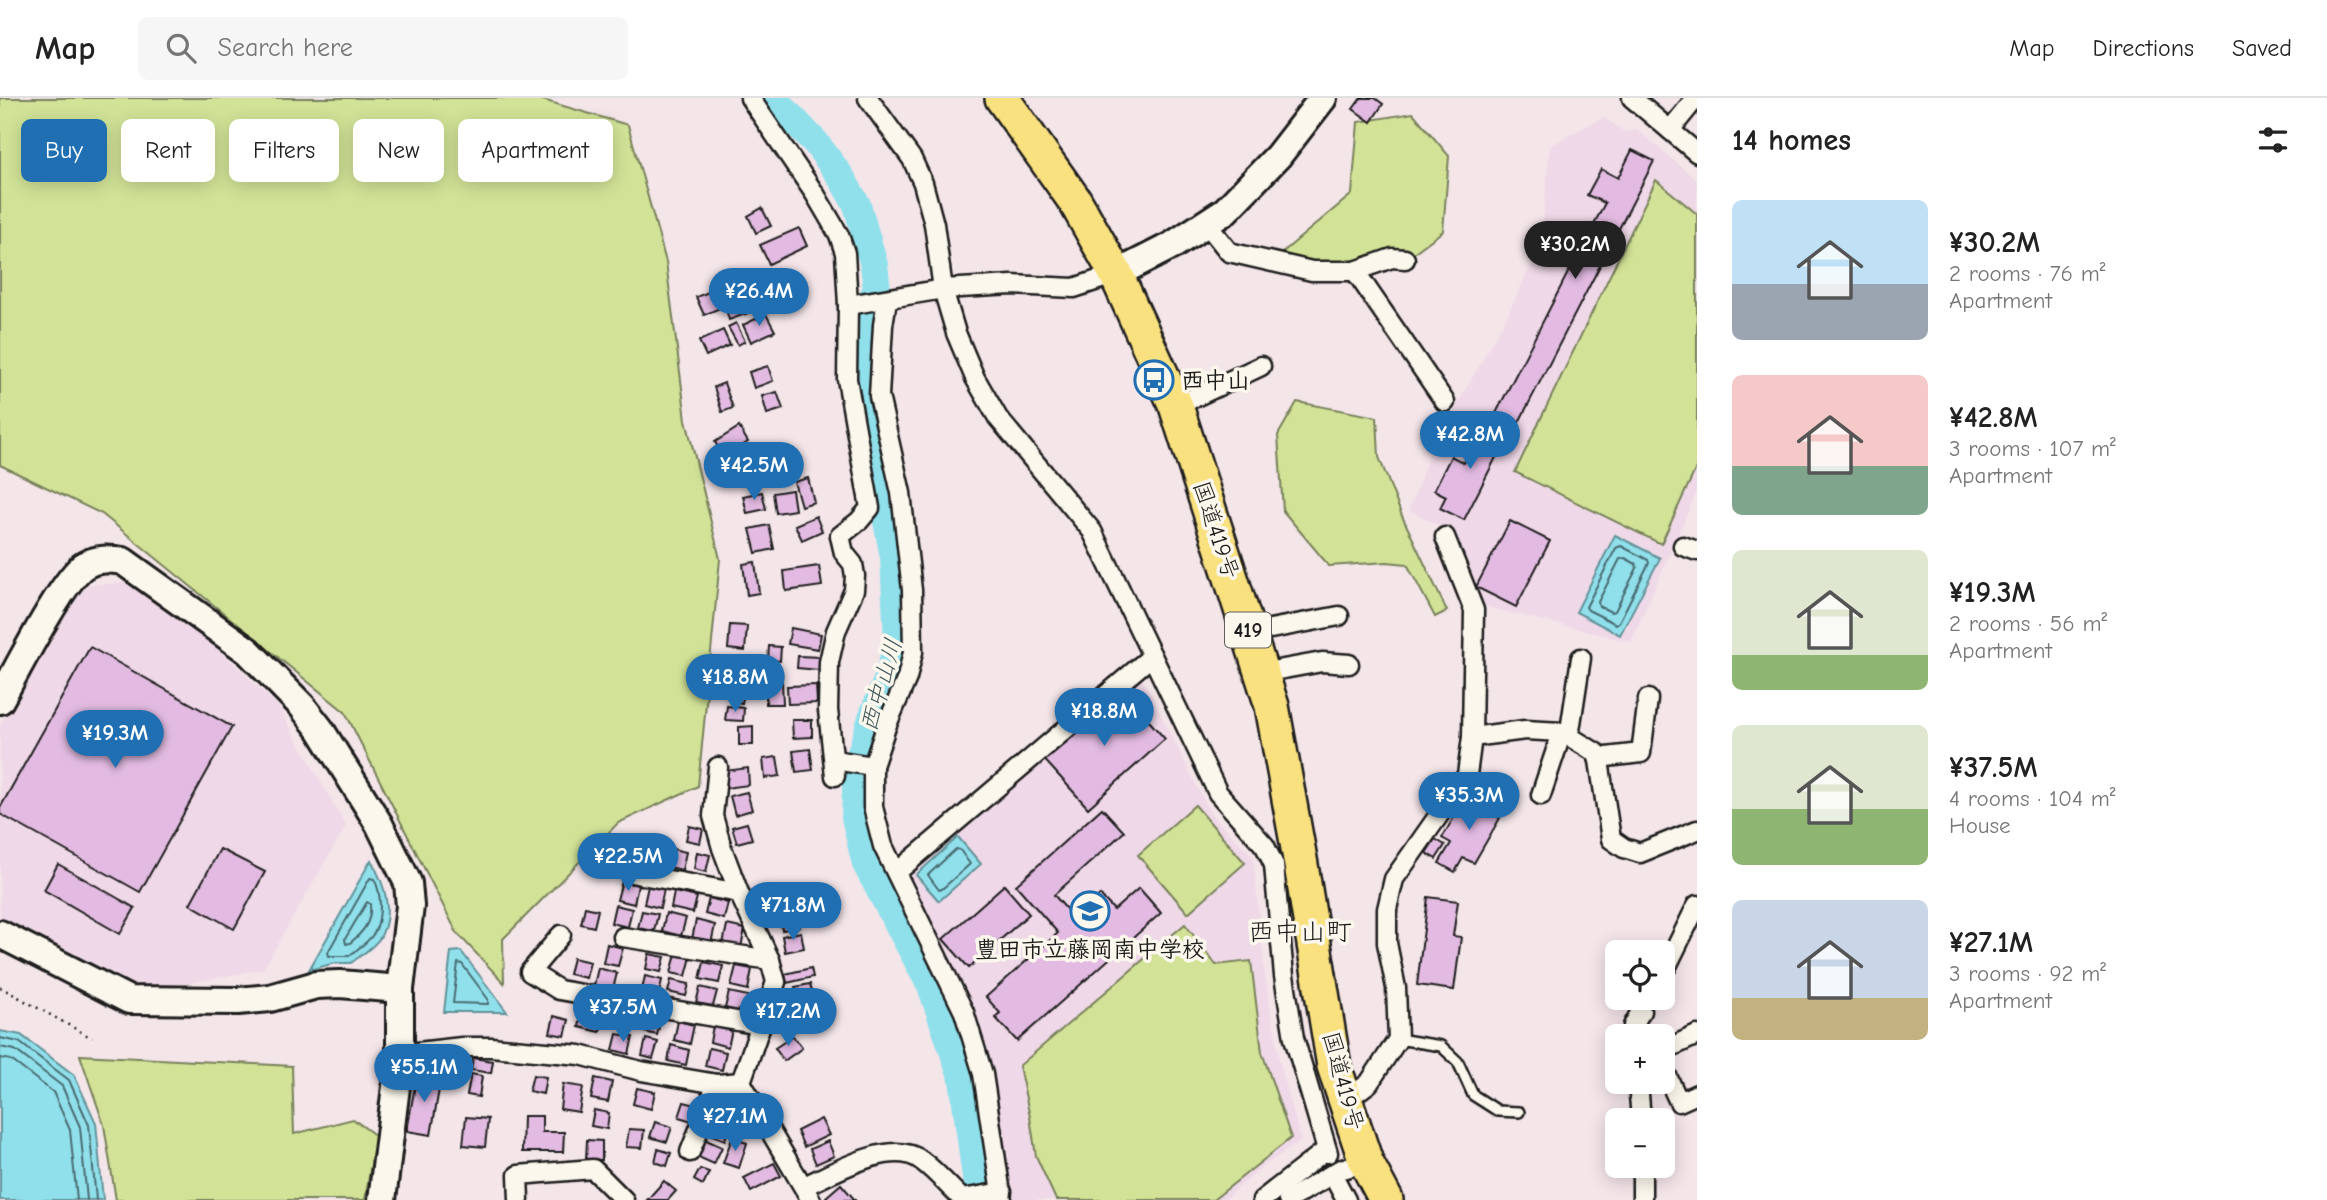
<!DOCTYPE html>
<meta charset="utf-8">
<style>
body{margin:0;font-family:"Comic Neue","Klee One",sans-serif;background:#f6f6f6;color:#222;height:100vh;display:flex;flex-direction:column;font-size:26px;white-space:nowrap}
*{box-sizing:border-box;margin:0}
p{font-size:23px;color:#767676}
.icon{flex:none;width:38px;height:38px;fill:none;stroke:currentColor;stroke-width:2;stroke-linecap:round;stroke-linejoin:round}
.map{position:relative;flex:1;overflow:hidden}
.drawer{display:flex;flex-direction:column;background:#fff;width:630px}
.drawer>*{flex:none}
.hud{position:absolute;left:21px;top:21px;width:665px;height:63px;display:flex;gap:14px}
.fabs{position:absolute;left:1605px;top:842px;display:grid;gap:14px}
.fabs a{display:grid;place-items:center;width:70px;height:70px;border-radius:10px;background:#fff;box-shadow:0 4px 18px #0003;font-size:35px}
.price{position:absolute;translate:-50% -60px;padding:0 16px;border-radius:24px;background:#1f6fb2;color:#fff;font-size:23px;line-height:46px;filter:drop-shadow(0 2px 4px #0008)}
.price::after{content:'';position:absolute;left:50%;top:42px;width:21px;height:16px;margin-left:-10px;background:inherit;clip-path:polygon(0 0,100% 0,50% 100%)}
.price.active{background:#222;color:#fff}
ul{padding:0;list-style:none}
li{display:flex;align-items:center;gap:21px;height:175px;padding:0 35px}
li span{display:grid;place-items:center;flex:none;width:196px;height:140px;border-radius:10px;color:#555}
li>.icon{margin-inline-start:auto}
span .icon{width:84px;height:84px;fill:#fffc;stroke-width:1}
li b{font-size:30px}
h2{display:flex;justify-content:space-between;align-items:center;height:84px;padding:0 35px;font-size:30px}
.tag{padding:0 24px;border-radius:10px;background:#fff;box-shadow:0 4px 18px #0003;font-size:24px;line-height:63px}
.tag.active{background:#1f6fb2;color:#fff}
header{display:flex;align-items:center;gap:42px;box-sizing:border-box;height:98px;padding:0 35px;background:#fff;border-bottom:2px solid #e0e0e0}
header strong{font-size:33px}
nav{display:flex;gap:38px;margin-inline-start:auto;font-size:24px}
.search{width:490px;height:63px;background:#f6f6f6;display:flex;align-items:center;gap:18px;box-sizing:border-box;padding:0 24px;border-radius:10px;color:#767676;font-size:26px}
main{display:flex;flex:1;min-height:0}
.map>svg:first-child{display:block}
.built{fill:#efd8e7}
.green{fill:#d2e397;stroke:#77805a;stroke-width:2}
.water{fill:#90e0ec;stroke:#629299;stroke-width:2}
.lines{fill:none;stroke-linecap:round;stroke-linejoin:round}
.shore{stroke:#4a6a6f;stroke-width:2}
.river{stroke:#90e0ec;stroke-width:28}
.building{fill:#e3bbe2;stroke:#1c1c1c;stroke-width:2}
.lane-casing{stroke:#1c1c1c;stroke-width:14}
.street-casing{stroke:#1c1c1c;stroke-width:23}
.secondary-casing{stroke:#1c1c1c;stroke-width:32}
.highway-casing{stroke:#1c1c1c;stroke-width:38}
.path{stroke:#1c1c1c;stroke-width:2.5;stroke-dasharray:2 5;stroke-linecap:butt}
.lane{stroke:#fbf7ec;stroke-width:9}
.street{stroke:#fbf7ec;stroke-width:18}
.secondary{stroke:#fbf7ec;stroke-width:26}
.highway{stroke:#fae180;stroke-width:33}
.labels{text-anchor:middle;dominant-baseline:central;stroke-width:7;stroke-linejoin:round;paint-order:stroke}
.shield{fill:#fbf7ec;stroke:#5f5e5a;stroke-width:2}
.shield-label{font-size:21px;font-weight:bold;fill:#1c1c1c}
.poi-label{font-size:23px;font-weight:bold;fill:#1c1c1c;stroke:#fbf7ec;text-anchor:start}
.street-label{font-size:23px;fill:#1c1c1c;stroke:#fbf7ec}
.water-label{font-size:24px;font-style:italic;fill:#3f575a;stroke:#fbf7ec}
.quarter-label{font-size:26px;fill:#1c1c1c;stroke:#fbf7ec}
</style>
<header>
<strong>Map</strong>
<div class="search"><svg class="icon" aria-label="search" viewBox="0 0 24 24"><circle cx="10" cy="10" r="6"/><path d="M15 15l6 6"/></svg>Search here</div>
<nav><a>Map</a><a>Directions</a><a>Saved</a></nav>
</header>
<main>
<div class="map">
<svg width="1697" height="1102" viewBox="0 0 1697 1102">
<rect width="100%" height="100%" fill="#f4e5e9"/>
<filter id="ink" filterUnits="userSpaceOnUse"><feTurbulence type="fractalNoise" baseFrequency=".0143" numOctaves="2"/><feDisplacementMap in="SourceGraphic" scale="14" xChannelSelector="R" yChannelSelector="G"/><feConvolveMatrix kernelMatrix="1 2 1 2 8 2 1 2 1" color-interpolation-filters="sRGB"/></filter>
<g filter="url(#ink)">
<g class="built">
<polygon points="1604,19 1624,34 1637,32 1697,82 1697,393 1631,544 1475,506 1456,436 1409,412 1429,357 1507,218 1541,146 1550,48"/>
<polygon points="128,485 213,546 278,608 346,728 263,871 183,886 130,888 0,822 0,627 67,511 88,487"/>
<polygon points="1139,574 1211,716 1253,759 1265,878 1280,965 1301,1043 1261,1070 1224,1102 1010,1102 989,972 905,776"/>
</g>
<g class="green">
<polygon points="0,0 536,0 628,27 666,164 686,322 720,461 698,688 618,725 503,841 504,885 457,835 345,614 102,416 0,367"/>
<polygon points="1413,15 1449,58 1443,133 1396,168 1340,165 1276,175 1271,164 1352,96 1358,24"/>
<polygon points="1656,82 1697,116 1697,368 1661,446 1515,374"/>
<polygon points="1297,304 1377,319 1379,359 1402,418 1447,513 1435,519 1407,466 1387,464 1329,468 1283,413 1278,337"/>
<polygon points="1195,707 1245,765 1188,815 1138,757"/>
<polygon points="1185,826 1216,867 1251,863 1262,954 1291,1040 1213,1102 1056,1102 1036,1058 1030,1019 1019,968"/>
<polygon points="80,957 292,968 294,1036 353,1021 376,1038 365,1102 116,1102 104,1027"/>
</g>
<g class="water">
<polygon points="1615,437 1660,460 1620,537 1576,514"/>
<polygon points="958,739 981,766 939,803 916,777"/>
<path d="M 371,762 C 384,785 394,812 381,838 C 376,848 360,858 351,865 L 335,865 L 309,872 Z"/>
<polygon points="461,853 507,914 444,914 451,854"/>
<polygon points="0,933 21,937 74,977 96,1025 103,1102 0,1102"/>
</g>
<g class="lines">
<g class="shore">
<polygon points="1621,448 1648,462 1649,465 1619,524 1616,526 1588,512 1586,509 1616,450"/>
<polygon points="1625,460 1636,466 1637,470 1615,513 1611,514 1599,508 1598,504 1620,461"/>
<polygon points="956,751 960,752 970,766 942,791 939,792 928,777"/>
<path d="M 370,780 L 374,781 C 382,795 382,821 374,835 C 369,844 356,852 349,858 L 329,858 L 328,854 Z"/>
<path d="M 367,804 L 370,806 C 372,824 363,834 350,845 L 346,846 L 345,841 Z"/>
<polygon points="458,865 462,866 488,901 488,906 453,905"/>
<polyline points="0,940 19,944 69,982 89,1027 96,1102"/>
<polyline points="0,949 15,952 62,988 80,1029 87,1102"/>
<polyline points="0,960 11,962 53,994 70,1032 77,1102"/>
</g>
<polyline class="river" points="773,0 816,45 841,79 857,107 874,167 877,192 864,213 863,252 871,341 894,459 898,543 889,578 873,617 857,668 855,719 866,766 931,888 963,981 979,1102"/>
</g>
<g class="building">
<polygon points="1361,0 1375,0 1383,6 1371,24 1353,11"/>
<polygon points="1632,52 1654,63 1515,332 1493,321 1573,165 1557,157 1569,134 1585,143 1605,105 1587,97 1601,71 1618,80"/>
<polygon points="762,110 771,128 756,135 748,118"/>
<polygon points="799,130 807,148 769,166 760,147"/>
<polygon points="721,189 729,206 704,217 696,199"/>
<polygon points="751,203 754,213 729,222 726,211"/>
<polygon points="766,216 775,233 751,244 743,227"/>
<polygon points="736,225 745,243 738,247 728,229"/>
<polygon points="723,232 730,247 706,258 699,243"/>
<polygon points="768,268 773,283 754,290 749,274"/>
<polygon points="724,285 733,310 722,314 714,289"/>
<polygon points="777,294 783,311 767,316 762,298"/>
<polygon points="1486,322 1509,334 1464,422 1440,410 1446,398 1434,392 1451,358 1464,365"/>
<polygon points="739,329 748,344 724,359 715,344"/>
<polygon points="741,354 753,376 736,385 724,364"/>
<polygon points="789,367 794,378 777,385 772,374"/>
<polygon points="808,380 814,404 801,408 794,384"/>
<polygon points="792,392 795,412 776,415 773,395"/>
<polygon points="762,394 766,411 747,415 743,398"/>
<polygon points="816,418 822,433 802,442 795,427"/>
<polygon points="1510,423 1550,443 1516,509 1476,489"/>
<polygon points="769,427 774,451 756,455 750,431"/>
<polygon points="755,464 759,495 747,497 743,466"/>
<polygon points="819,468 822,488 786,493 784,473"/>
<polygon points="730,527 747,528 745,553 728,551"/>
<polygon points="791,530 821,536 818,551 788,546"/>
<polygon points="769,548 781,549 780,563 768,562"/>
<polygon points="90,549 232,629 140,794 0,716 0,710"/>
<polygon points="798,558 821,559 819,572 797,570"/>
<polygon points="729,562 741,564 739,582 726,580"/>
<polygon points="761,567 762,576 748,579 747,570"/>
<polygon points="782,584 783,606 766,606 766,585"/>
<polygon points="816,587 817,605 788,606 787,588"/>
<polygon points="733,588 745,590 742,605 731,603"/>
<polygon points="1119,589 1165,641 1088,710 1042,659"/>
<polygon points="727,608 744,610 743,623 725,622"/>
<polygon points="792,622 812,622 812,639 793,640"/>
<polygon points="753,628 753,647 739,647 739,629"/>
<polygon points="810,651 813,672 796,674 793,653"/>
<polygon points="777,659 780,678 765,680 763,661"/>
<polygon points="748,670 749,687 726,690 724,673"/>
<polygon points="747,694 752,712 735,717 730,698"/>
<polygon points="1480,698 1501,710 1496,718 1500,720 1474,765 1463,760 1455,774 1439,765 1451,745 1442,740 1464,702 1474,709"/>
<polygon points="1102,710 1124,734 1054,797 1074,820 1100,797 1114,812 1139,790 1161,815 1017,943 995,919 1000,915 986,899 1058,835 1016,787"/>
<polygon points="747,725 752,741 737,745 732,729"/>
<polygon points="689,728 703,731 700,745 686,742"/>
<polygon points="1435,741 1445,747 1436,761 1426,755"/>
<polygon points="220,751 265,774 234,831 190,806"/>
<polygon points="672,751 686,754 682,772 669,769"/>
<polygon points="652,754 666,758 663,772 649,768"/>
<polygon points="697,754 710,757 706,774 694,771"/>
<polygon points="58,766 135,810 120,836 44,792"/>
<polygon points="622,783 638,787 634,806 617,802"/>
<polygon points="1004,787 1029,816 969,870 943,841"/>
<polygon points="648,788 664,791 660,810 644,806"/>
<polygon points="674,794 697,799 693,815 671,810"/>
<polygon points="1428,799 1458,803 1453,838 1461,839 1454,892 1417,887"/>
<polygon points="709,800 728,805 724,821 705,816"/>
<polygon points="615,807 632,811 628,829 611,825"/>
<polygon points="585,809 598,812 594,829 581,826"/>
<polygon points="642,813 658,816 654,833 638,830"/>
<polygon points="666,815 686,820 681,838 662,833"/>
<polygon points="797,815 800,829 782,832 780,819"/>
<polygon points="696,822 715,827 711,846 692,841"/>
<polygon points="727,827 745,831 741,849 723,846"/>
<polygon points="801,834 804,850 785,854 782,838"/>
<polygon points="607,846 623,850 618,868 603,865"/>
<polygon points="649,856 665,859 661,874 646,871"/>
<polygon points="676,856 691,859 686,878 671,875"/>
<polygon points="573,860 590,864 586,880 569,876"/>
<polygon points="704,864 723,868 719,885 700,881"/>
<polygon points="736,868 752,871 748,892 731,888"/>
<polygon points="598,870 617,875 613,891 594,887"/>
<polygon points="811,870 813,879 787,885 785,876"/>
<polygon points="645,878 662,882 659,896 642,892"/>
<polygon points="671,882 689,886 686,898 668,894"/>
<polygon points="810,886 813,897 798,901 795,889"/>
<polygon points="700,889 717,893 713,908 696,905"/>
<polygon points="729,894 748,898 744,915 725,910"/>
<polygon points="584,905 605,910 600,934 579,929"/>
<polygon points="615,910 629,913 625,930 611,927"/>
<polygon points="648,915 662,918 657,937 644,934"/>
<polygon points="554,918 569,922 565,938 550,935"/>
<polygon points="678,923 694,927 690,946 674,942"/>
<polygon points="713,928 732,932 728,949 710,944"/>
<polygon points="617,936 633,939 629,956 613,952"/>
<polygon points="793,938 802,950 784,963 775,950"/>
<polygon points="646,941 658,944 653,961 642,958"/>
<polygon points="671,947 689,952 686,967 668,963"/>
<polygon points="709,950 726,954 722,972 705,968"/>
<polygon points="473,960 493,963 491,975 471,972"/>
<polygon points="417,976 441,980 431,1037 407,1033"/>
<polygon points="471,976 482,978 479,999 467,997"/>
<polygon points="533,977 546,979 543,996 529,993"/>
<polygon points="595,980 612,984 608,1004 591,1001"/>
<polygon points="563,986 583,989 579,1014 560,1011"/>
<polygon points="637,990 655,994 651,1011 633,1006"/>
<polygon points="725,996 736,999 732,1015 720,1011"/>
<polygon points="684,1004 696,1007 692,1023 679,1019"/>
<polygon points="594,1012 609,1015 607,1031 591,1028"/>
<polygon points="523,1018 542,1018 542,1034 564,1034 563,1054 522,1054"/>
<polygon points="466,1019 488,1021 485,1049 463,1047"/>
<polygon points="717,1021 730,1025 725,1042 712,1037"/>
<polygon points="821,1021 829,1037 804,1049 797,1033"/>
<polygon points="655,1024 672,1029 667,1044 650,1039"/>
<polygon points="629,1031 644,1032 642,1050 626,1049"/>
<polygon points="732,1040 747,1045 739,1070 723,1065"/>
<polygon points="704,1041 722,1049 714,1066 696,1058"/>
<polygon points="587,1042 602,1043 602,1062 586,1061"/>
<polygon points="828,1043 834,1058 816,1066 810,1051"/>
<polygon points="658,1051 671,1055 667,1068 655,1064"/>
<polygon points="774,1065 781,1078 751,1094 744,1080"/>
<polygon points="700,1071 709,1074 703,1087 694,1082"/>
<polygon points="664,1083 676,1093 668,1102 647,1102"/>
<polygon points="841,1086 855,1102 829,1102 826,1099"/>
</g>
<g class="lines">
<g class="lane-casing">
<polyline id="lane" points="1398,941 1441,948 1458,964 1473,997 1498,1013 1519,1014"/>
</g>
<g class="street-casing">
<g id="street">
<polyline points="750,0 815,96 839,137 845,155 848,207 847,281 870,410 859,423 840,438 844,455 853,466 855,478 854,492 836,533 829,564 828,612 835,678"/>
<polyline points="868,0 912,61 923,85 934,126 943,191 956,235 975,280 998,320 1092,433 1218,695 1265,748 1274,767 1284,878 1294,940 1328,1055"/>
<polyline points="1632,0 1697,55"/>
<polyline points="1670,32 1696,0"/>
<polyline points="1206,125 1229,154 1312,173 1355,173 1392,160 1405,161"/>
<polyline points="1355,173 1445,304"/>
<polyline points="887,202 883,227 879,298 901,395 912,492 913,554 907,580 886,629 873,668 873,709 883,748 964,914 983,976 1002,1102"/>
<polyline points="848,207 943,191 1012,187 1074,190 1116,176"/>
<polyline points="1176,308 1261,268"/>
<polyline points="1683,448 1697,453"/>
<polyline points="1249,535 1339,518"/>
<polyline points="1262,575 1322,564 1349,566"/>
<polyline points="1472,639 1525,632 1562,634 1598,656 1611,741 1624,750 1640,755 1697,732"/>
<polyline points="1569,639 1581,560"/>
<polyline points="1598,660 1641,655 1648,601"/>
<polyline points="834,662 873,668"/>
<polyline points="718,669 713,718 722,750 739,795 770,862 776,884 741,984"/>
<polyline points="1541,697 1562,634"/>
<polyline points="897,774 1152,558"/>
<polyline points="631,775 739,795"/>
<polyline points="561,837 530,874 559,892 760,927"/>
<polyline points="623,839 770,862"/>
<polyline points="1667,868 1697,807"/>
<polyline points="1634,938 1633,928 1641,913"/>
<polyline points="1662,953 1697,937"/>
<polyline points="400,956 462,949 491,949 580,957 641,973 717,986 741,984 811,1102"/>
<polyline points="1662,967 1679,1004 1697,996"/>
<polyline points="1638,984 1641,1022"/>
<polyline points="1345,1003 1369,985 1398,941 1396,890 1387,845 1387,811 1394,781 1467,677 1472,639 1474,512 1445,439"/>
<polyline points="690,1054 717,986"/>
<polyline points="1337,1085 1346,1102"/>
<path d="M 804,1088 C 834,1075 893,1039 922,1063 C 937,1074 949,1089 962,1101 L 1002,1094"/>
<polyline points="519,1102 518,1077 593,1071 624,1102"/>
<polyline points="1262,1102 1326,1052"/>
<polyline points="1288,1102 1339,1072 1366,1064"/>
<polyline points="1642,1102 1642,1068"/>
</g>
</g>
<g class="secondary-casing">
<g id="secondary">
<polyline points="1116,176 1173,147 1225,113 1278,58 1323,0"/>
<path d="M 0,602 C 16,574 63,480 85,467 C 97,460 109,461 123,463 L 248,553 L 302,608 L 320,631 L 379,726 L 408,785 L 410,808 L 400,891 L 400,956 L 382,1102"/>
<polyline points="0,836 129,902 238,903 270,900 316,887 340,886 400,891"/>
</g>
</g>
<g class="highway-casing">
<polyline id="highway" points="1002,0 1075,103 1116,176 1176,308 1272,608 1300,761 1334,968 1366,1064 1386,1102"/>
</g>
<polyline class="path" points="0,889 92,940"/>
<use href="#lane" class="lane"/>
<use href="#street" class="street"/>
<use href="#secondary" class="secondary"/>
<use href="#highway" class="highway"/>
</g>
</g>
<defs>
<g id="bus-ring" transform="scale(2.0125)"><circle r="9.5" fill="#fbf7ec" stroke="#1f6fb2" stroke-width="1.5"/><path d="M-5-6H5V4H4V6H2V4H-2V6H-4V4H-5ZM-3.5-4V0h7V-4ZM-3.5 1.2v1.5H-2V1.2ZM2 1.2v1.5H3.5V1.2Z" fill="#1f6fb2"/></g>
<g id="school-ring" transform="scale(2.0125)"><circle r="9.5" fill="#fbf7ec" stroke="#1f6fb2" stroke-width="1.5"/><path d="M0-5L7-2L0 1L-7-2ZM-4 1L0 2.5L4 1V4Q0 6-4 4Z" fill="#1f6fb2"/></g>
</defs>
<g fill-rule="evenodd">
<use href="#bus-ring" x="1154" y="282"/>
<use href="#school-ring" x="1090" y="813"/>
</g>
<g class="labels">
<rect class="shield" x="1225" y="514.5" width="46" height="35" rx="5"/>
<g class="shield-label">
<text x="1248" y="532">419</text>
</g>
<g class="poi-label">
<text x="1181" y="282">西中山</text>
<text x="1090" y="851" text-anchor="middle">豊田市立藤岡南中学校</text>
</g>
<g class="street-label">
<text transform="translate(1216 432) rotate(72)">国道419号</text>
<text transform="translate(1343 983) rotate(75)">国道419号</text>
</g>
<g class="water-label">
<text transform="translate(881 587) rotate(-74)">西中山川</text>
</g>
<g class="quarter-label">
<text x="1300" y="834">西中山町</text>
</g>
</g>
</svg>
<div class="fabs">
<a><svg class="icon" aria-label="locate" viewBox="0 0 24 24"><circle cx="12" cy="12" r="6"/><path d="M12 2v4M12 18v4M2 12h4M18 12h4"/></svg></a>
<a>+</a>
<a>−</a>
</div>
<b class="price active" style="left:1575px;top:183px">¥30.2M</b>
<b class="price" style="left:759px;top:230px">¥26.4M</b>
<b class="price" style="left:1470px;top:373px">¥42.8M</b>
<b class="price" style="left:754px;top:404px">¥42.5M</b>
<b class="price" style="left:735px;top:616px">¥18.8M</b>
<b class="price" style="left:1104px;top:650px">¥18.8M</b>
<b class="price" style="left:115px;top:672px">¥19.3M</b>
<b class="price" style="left:1469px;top:734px">¥35.3M</b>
<b class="price" style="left:628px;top:795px">¥22.5M</b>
<b class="price" style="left:793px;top:844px">¥71.8M</b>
<b class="price" style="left:623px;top:946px">¥37.5M</b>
<b class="price" style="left:788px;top:950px">¥17.2M</b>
<b class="price" style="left:424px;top:1006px">¥55.1M</b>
<b class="price" style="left:735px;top:1055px">¥27.1M</b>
<div class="hud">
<a class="tag active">Buy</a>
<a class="tag">Rent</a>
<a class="tag">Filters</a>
<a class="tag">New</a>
<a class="tag">Apartment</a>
</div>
</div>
<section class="drawer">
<h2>14 homes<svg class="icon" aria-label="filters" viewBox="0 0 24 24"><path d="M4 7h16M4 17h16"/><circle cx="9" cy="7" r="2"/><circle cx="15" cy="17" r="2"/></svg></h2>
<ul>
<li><span style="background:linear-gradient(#bfe0f5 60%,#9aa5b1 0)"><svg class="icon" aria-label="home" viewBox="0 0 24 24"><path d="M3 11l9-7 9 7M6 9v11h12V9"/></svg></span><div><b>¥30.2M</b><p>2 rooms · 76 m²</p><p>Apartment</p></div></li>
<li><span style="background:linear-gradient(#f6c9c9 65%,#7fa58c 0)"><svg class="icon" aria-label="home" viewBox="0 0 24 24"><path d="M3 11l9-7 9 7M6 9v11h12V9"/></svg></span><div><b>¥42.8M</b><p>3 rooms · 107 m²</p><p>Apartment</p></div></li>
<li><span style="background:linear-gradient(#dfe7d0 75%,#8fb573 0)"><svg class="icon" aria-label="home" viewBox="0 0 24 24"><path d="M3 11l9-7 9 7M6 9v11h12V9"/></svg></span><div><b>¥19.3M</b><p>2 rooms · 56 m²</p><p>Apartment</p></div></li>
<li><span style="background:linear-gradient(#dfe7d0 60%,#8fb573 0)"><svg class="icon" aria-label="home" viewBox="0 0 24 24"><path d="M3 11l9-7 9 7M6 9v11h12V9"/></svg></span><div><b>¥37.5M</b><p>4 rooms · 104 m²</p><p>House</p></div></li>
<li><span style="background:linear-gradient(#c9d6e8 70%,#c2b280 0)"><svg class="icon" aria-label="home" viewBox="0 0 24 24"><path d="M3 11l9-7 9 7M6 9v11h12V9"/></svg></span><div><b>¥27.1M</b><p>3 rooms · 92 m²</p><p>Apartment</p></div></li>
</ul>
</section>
</main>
